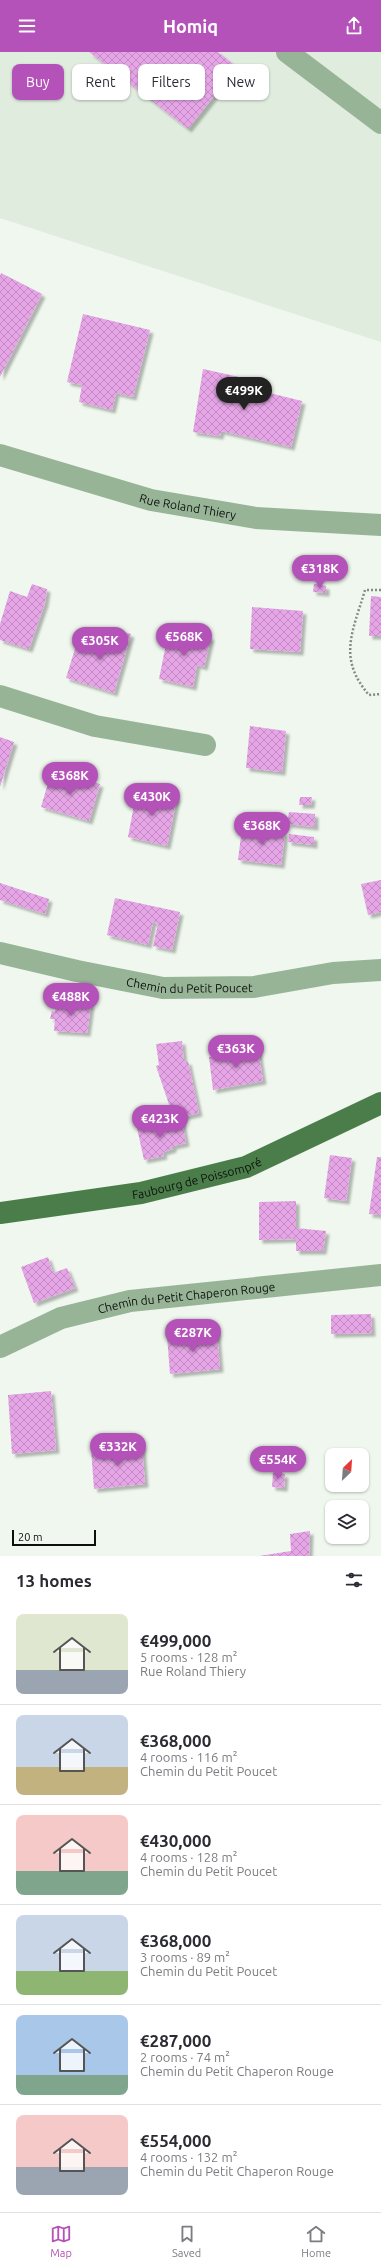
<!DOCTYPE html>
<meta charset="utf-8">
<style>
body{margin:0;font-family:Ubuntu,sans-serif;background:#f2f2f3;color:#2b2b33;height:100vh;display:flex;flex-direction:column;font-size:15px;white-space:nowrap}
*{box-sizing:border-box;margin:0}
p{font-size:13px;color:#7c7c81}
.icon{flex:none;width:22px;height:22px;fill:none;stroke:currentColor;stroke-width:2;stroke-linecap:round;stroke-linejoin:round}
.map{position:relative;height:1504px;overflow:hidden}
.details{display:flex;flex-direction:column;background:#fff;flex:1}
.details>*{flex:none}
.top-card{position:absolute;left:12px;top:12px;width:357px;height:36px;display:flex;gap:8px}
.needle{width:26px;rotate:25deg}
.tools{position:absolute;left:325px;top:1396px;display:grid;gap:8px}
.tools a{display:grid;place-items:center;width:44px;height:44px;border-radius:8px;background:#fff;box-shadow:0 1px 3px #0004;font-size:20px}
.scale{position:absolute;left:12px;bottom:10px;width:84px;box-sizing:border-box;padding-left:4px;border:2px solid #0d100d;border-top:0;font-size:11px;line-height:14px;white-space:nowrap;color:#0d100d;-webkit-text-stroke:3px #eff7ee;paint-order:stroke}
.price{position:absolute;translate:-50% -34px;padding:0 9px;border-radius:14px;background:#b452b9;color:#fff;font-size:13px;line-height:26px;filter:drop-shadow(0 1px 2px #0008)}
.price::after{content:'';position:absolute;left:50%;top:24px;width:12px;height:9px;margin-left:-6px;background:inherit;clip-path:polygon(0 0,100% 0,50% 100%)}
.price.selected{background:#222;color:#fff}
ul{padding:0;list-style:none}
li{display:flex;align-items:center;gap:12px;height:100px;padding:0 16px}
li+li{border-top:1px solid #e1e1e2}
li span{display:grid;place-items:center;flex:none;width:112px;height:80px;border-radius:8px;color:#555}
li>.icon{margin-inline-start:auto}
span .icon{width:48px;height:48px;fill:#fffc;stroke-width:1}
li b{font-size:17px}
h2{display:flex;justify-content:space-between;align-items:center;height:48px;padding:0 16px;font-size:17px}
.tag{padding:0 14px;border-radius:8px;background:#fff;box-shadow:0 1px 3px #0004;font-size:14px;line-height:36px}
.tag.selected{background:#b452b9;color:#fff}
header{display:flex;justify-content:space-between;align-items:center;height:52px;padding:0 16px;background:#b452b9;color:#fff;font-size:18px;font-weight:700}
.menu{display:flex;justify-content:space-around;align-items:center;height:56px;border-top:1px solid #e1e1e2;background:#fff;font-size:11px;color:#7c7c81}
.menu a{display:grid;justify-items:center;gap:2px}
.menu .selected{color:#b452b9}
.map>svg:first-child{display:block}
.built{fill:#dfecde}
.building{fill:url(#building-cross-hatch);filter:url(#shadow)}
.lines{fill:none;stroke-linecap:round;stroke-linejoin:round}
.path{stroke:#848a84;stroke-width:2.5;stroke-dasharray:2 2;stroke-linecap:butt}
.minor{stroke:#98b497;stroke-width:22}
.major{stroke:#4a7d49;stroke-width:22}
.labels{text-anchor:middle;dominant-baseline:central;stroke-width:3.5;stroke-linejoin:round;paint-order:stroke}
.street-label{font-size:12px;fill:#0d100d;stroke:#eff7ee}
</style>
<header><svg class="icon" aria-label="menu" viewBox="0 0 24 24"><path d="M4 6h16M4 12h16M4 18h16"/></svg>Homiq<svg class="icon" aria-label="share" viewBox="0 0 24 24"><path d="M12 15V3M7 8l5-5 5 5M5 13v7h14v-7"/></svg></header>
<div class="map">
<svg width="381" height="1504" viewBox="0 0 381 1504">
<defs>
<pattern id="building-cross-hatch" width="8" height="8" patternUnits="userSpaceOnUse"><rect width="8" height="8" fill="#e5a5e6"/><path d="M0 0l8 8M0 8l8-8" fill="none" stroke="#c38dc4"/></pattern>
<filter id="shadow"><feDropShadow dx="3.5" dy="3.5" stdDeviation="1" flood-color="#0004"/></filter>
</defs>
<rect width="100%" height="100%" fill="#eff7ee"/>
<polygon class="built" points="0,0 381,0 381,290 0,166"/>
<g class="building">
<polygon points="89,0 218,0 237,15 188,77"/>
<polygon points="1,221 42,242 0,325 0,224"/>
<polygon points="83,262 150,278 133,345 116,341 112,358 79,350 82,333 67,330"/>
<polygon points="203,317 239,325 237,333 302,349 291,395 221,379 220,384 193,380"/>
<polygon points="32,532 47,537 45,551 29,597 0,588 0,572 10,539 27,545"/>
<polygon points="314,532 326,534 326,541 313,540"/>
<polygon points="371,544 381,545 381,584 369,584"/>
<polygon points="252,555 303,559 300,600 250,597"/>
<polygon points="110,576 131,582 114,641 66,626 78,587 104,595"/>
<polygon points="169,577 211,585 204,615 197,613 193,635 159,627"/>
<polygon points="250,674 286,679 282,720 246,716"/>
<polygon points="0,685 14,690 0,735"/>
<polygon points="52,718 100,732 89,769 41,755"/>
<polygon points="137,737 177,745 167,794 128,785"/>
<polygon points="300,745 312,745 311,753 299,753"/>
<polygon points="289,760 315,762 315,775 287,772"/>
<polygon points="242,776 285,781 281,813 238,808"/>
<polygon points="289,782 314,785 314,793 288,790"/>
<polygon points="381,828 381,860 368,863 361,832"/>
<polygon points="0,831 49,847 45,862 0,848"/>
<polygon points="115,846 180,860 172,898 153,894 158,872 153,870 148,893 107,883"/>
<polygon points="57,947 91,952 87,981 54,979 55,967 50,967 52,959 55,960"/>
<polygon points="182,989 184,1010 188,1009 199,1061 174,1067 156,1014 159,1013 156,992"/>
<polygon points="258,996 263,1029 213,1038 209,1005"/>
<polygon points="182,1069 186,1091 173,1094 173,1097 163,1100 164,1104 144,1108 137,1076 161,1071 162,1074"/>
<polygon points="330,1103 352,1106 346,1149 324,1146"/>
<polygon points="377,1105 381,1105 381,1163 369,1162"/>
<polygon points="296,1149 296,1176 326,1179 323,1199 296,1199 296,1187 259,1188 259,1150"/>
<polygon points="48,1205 53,1221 67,1216 75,1236 34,1251 21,1215"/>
<polygon points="371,1262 372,1281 331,1282 331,1263"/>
<polygon points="217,1280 220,1317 170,1322 167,1284"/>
<polygon points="51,1339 56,1398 12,1402 8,1343"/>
<polygon points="142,1393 145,1432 94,1437 91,1397"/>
<polygon points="273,1421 285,1422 284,1436 272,1435"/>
<polygon points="310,1479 309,1504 259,1504 291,1499 290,1482"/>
</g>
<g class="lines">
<path class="path" d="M 381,538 L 365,538 C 353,579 337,606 369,643 L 381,642"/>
<g class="minor">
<polyline points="287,0 381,71"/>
<path id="s1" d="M 0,403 L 151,448 L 256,466 L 381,473"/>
<polyline points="0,644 95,674 205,693"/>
<path id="s2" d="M 0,901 L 77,919 L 163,936 L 254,935 L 333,921 L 381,918"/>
<path id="s3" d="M 0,1295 L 61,1266 L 130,1249 L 381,1223"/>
</g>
<path class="major" id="s4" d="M 0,1161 L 141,1141 L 246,1115 L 381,1051"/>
</g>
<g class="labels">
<g class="street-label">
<text stroke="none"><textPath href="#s1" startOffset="195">Rue Roland Thiery</textPath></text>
<text stroke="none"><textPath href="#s2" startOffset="193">Chemin du Petit Poucet</textPath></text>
<text stroke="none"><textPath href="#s4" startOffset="200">Faubourg de Poissompré</textPath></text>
<text stroke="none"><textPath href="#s3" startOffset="195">Chemin du Petit Chaperon Rouge</textPath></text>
</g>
</g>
</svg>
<div class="tools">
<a><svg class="needle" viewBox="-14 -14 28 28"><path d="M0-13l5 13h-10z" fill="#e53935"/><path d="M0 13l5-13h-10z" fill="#7c7c81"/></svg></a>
<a><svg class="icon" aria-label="layers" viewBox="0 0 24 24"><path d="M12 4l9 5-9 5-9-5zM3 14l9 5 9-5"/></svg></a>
</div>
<div class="scale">20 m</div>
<b class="price selected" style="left:244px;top:359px">€499K</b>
<b class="price" style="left:320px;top:537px">€318K</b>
<b class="price" style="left:184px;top:605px">€568K</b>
<b class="price" style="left:100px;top:609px">€305K</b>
<b class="price" style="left:70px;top:744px">€368K</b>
<b class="price" style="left:152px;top:765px">€430K</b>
<b class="price" style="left:262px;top:794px">€368K</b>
<b class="price" style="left:71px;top:965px">€488K</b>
<b class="price" style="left:236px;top:1017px">€363K</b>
<b class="price" style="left:160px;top:1087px">€423K</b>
<b class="price" style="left:193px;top:1301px">€287K</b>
<b class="price" style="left:118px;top:1415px">€332K</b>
<b class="price" style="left:278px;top:1428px">€554K</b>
<div class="top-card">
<a class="tag selected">Buy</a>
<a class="tag">Rent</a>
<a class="tag">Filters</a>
<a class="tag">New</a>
</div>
</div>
<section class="details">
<h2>13 homes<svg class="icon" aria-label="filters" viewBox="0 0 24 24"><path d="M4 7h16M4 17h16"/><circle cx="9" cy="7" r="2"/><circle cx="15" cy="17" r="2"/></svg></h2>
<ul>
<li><span style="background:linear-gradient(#dfe7d0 70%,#9aa5b1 0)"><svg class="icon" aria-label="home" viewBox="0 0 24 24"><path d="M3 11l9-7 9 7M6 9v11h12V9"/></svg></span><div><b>€499,000</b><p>5 rooms · 128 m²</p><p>Rue Roland Thiery</p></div></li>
<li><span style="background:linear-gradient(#c9d6e8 65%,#c2b280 0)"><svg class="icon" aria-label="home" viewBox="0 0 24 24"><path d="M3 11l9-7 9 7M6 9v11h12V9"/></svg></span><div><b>€368,000</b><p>4 rooms · 116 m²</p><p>Chemin du Petit Poucet</p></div></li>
<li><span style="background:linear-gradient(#f6c9c9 70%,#7fa58c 0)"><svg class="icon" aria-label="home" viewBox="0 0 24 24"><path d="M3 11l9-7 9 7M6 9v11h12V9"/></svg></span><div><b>€430,000</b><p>4 rooms · 128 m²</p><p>Chemin du Petit Poucet</p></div></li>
<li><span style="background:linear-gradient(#c9d6e8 70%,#8fb573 0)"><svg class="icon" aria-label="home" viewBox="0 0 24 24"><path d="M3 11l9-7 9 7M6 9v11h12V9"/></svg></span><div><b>€368,000</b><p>3 rooms · 89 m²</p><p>Chemin du Petit Poucet</p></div></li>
<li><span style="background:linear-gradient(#a9c7e8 75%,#7fa58c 0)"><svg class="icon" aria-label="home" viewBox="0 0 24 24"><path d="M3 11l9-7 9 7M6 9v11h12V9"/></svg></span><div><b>€287,000</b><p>2 rooms · 74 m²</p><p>Chemin du Petit Chaperon Rouge</p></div></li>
<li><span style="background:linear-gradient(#f6c9c9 65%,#9aa5b1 0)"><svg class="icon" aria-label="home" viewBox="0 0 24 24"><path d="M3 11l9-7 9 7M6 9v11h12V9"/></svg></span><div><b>€554,000</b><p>4 rooms · 132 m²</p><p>Chemin du Petit Chaperon Rouge</p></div></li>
</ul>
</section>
<nav class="menu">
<a class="selected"><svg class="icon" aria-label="map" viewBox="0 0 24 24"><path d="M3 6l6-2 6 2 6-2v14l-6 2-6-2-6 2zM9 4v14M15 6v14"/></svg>Map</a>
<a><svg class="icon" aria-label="saved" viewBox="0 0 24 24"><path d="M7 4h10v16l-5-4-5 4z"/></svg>Saved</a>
<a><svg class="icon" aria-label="home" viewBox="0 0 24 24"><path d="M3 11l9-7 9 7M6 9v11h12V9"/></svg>Home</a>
</nav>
